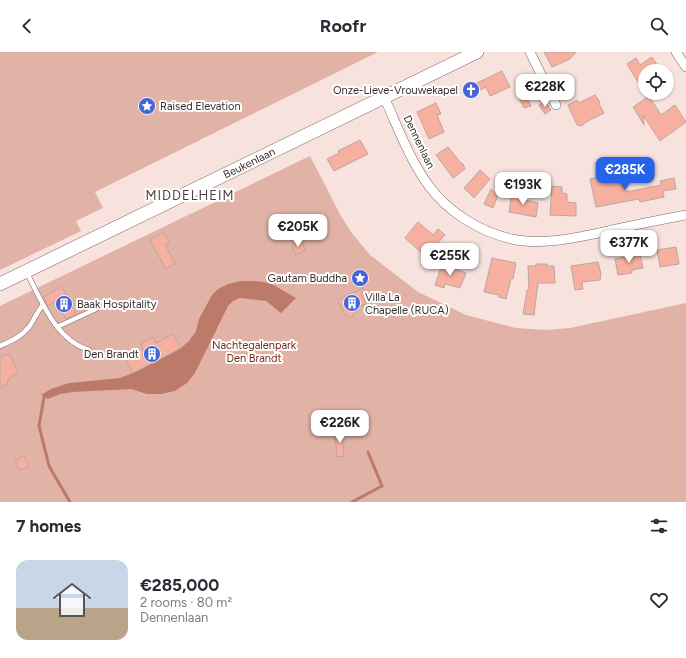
<!DOCTYPE html>
<meta charset="utf-8">
<style>
body{margin:0;font-family:Figtree,sans-serif;background:#f7f7f7;color:#2b2b33;height:100vh;display:flex;flex-direction:column;font-size:15px;white-space:nowrap}
*{box-sizing:border-box;margin:0}
p{font-size:13px;color:#7c7c81}
.icon{flex:none;width:22px;height:22px;fill:none;stroke:currentColor;stroke-width:2;stroke-linecap:round;stroke-linejoin:round}
.map{position:relative;height:450px;overflow:hidden}
.side{display:flex;flex-direction:column;background:#fff;flex:1}
.side>*{flex:none}
.tools{position:absolute;left:638px;top:12px;display:grid;gap:8px}
.tools a{display:grid;place-items:center;width:36px;height:36px;border-radius:50%;background:#fff;box-shadow:0 1px 3px #0004;font-size:20px}
.price{position:absolute;translate:-50% -34px;padding:0 9px;border-radius:8px;background:#fff;color:#222;font-size:13px;line-height:26px;filter:drop-shadow(0 1px 2px #0008)}
.price::after{content:'';position:absolute;left:50%;top:24px;width:12px;height:9px;margin-left:-6px;background:inherit;clip-path:polygon(0 0,100% 0,50% 100%)}
.price.selected{background:#2563eb;color:#fff}
ul{padding:0;list-style:none}
li{display:flex;align-items:center;gap:12px;height:100px;padding:0 16px}
li+li{border-top:1px solid #e1e1e2}
li span{display:grid;place-items:center;flex:none;width:112px;height:80px;border-radius:12px;color:#555}
li>.icon{margin-inline-start:auto}
span .icon{width:48px;height:48px;fill:#fffc;stroke-width:1}
li b{font-size:17px}
h2{display:flex;justify-content:space-between;align-items:center;height:48px;padding:0 16px;font-size:17px}
header{display:flex;justify-content:space-between;align-items:center;height:52px;padding:0 16px;background:#fff;font-size:18px;font-weight:700}
.map>svg:first-child{display:block}
.green{fill:#e1b2a6}
.water{fill:#bc7a6b}
.lines{fill:none;stroke-linecap:round;stroke-linejoin:round}
.stream{stroke:#bc7a6b;stroke-width:3}
.building{fill:#f7b0a0;stroke:#bba6a1}
.lane-casing{stroke:#7a6762;stroke-width:5.5}
.street-casing{stroke:#7a6762;stroke-width:10}
.secondary-casing{stroke:#7a6762;stroke-width:14}
.lane{stroke:#fff;stroke-width:4.5}
.street{stroke:#fff;stroke-width:9}
.secondary{stroke:#fff;stroke-width:13}
.labels{text-anchor:middle;dominant-baseline:central;stroke-width:4;stroke-linejoin:round;paint-order:stroke}
.poi-label{font-size:11px;fill:#372e2c;stroke:#fff;text-anchor:end}
.street-label{font-size:11px;fill:#372e2c;stroke:#fff}
.park-label{font-size:11px;fill:#792918;stroke:#fff}
.quarter-label{font-size:13px;letter-spacing:1px;fill:#503f3a;stroke:#fff}
</style>
<header><svg class="icon" aria-label="back" viewBox="0 0 24 24"><path d="M15 5l-7 7 7 7"/></svg>Roofr<svg class="icon" aria-label="search" viewBox="0 0 24 24"><circle cx="10" cy="10" r="6"/><path d="M15 15l6 6"/></svg></header>
<div class="map">
<svg width="686" height="450" viewBox="0 0 686 450">
<rect width="100%" height="100%" fill="#f8e2dd"/>
<g class="green">
<polygon points="0,0 378,0 95,140 103,156 76,169 81,179 0,218"/>
<polygon points="310,104 341,164 351,180 370,203 418,240 466,263 516,276 546,278 570,276 686,251 686,450 0,450 0,254"/>
</g>
<polygon class="water" points="241,229 255,229 270,231 296,246 281,261 266,249 240,246 233,249 228,254 195,321 187,331 175,339 161,342 147,342 131,337 73,340 60,342 48,347 41,343 51,337 69,331 120,326 133,321 181,296 189,289 196,279 199,267 212,243 218,237 228,232"/>
<g class="lines">
<g class="stream">
<polyline points="44,345 39,374 49,414 70,450"/>
<polyline points="352,450 382,434 368,400"/>
</g>
</g>
<g class="building">
<polygon points="544,0 576,0 570,7 552,15"/>
<polygon points="652,5 661,19 645,19 645,42 627,12 636,6 640,13"/>
<polygon points="502,19 510,35 490,44 486,35 470,43 467,36"/>
<polygon points="526,43 531,54 524,56 519,46"/>
<polygon points="595,43 600,50 599,52 604,61 586,70 582,74 577,73 568,53 577,48 579,51"/>
<polygon points="649,44 661,63 675,53 686,70 660,89 643,63 644,73 633,55"/>
<polygon points="545,49 551,58 545,62 539,53"/>
<polygon points="436,51 441,62 437,63 444,80 429,87 417,60"/>
<polygon points="360,88 368,102 334,119 327,107 339,101 338,99"/>
<polygon points="448,95 461,111 463,112 465,117 453,126 436,103"/>
<polygon points="480,118 490,127 474,146 464,136"/>
<polygon points="622,121 626,140 661,133 660,129 674,126 676,137 663,139 664,145 640,150 639,147 596,155 590,127"/>
<polygon points="552,134 562,135 562,141 567,142 567,150 576,151 576,164 550,163"/>
<polygon points="491,137 498,143 493,156 484,152"/>
<polygon points="512,140 527,144 526,148 538,151 536,165 509,160"/>
<polygon points="418,170 433,183 438,177 445,183 427,203 424,200 423,202 405,186"/>
<polygon points="164,180 169,190 165,192 175,212 166,217 150,188"/>
<polygon points="301,189 305,198 296,203 292,194"/>
<polygon points="676,195 679,212 660,215 657,198"/>
<polygon points="640,202 643,216 632,218 632,221 618,223 615,207"/>
<polygon points="492,206 516,211 513,227 511,227 506,247 499,245 499,243 484,240"/>
<polygon points="598,210 601,222 600,228 582,230 583,237 575,238 571,214"/>
<polygon points="442,212 466,221 460,236 445,232 444,236 435,233"/>
<polygon points="536,212 547,212 547,214 554,214 555,231 538,231 534,263 523,262 527,238 529,238 528,214 536,214"/>
<polygon points="62,235 76,262 66,267 56,249 48,254 43,245"/>
<polygon points="363,236 361,243 366,252 354,256 356,259 353,264 351,265 345,263 338,248"/>
<polygon points="173,282 181,296 133,321 126,307 143,298 141,291 153,285 156,291"/>
<polygon points="6,302 7,303 9,302 18,320 9,326 7,332 0,337 0,306"/>
<polygon points="342,379 344,404 337,405 335,380"/>
<polygon points="24,404 29,414 20,418 15,409"/>
</g>
<g class="lines">
<g class="lane-casing">
<g id="lane">
<path d="M 27,221 C 42,250 56,288 89,298"/>
<polyline points="57,275 96,257"/>
<path d="M 0,294 C 11,289 21,285 29,275 C 34,268 37,260 43,253"/>
</g>
</g>
<g class="street-casing">
<g id="street">
<polyline points="530,0 556,53"/>
<polyline points="676,0 686,15"/>
<path d="M 384,45 C 398,75 409,107 429,134 C 448,160 480,180 512,187 C 542,194 579,185 608,179 C 634,173 660,168 686,163"/>
</g>
</g>
<g class="secondary-casing">
<g id="secondary">
<path id="s1" d="M 0,232 L 477,0"/>
</g>
</g>
<use href="#lane" class="lane"/>
<use href="#street" class="street"/>
<use href="#secondary" class="secondary"/>
</g>
<defs>
<g id="church-disc" transform="scale(0.9)"><circle r="9.5" fill="#4564d7" stroke="#fff"/><path d="M-1.2-6h2.4v3.5h3.3v2.4h-3.3V6h-2.4V-.1h-3.3v-2.4h3.3Z" fill="#fff"/></g>
<g id="sight-disc" transform="scale(0.9)"><circle r="9.5" fill="#4564d7" stroke="#fff"/><path d="M0-6L1.8-2.2L6-1.7L2.9 1.2L3.7 5.4L0 3.3L-3.7 5.4L-2.9 1.2L-6-1.7L-1.8-2.2Z" fill="#fff"/></g>
<g id="building-disc" transform="scale(0.9)"><circle r="9.5" fill="#4564d7" stroke="#fff"/><path d="M-4-6H4V6H1V3H-1V6H-4ZM-2.5-4.3h1.7v1.8h-1.7ZM.8-4.3h1.7v1.8H.8ZM-2.5-1h1.7V.8h-1.7ZM.8-1h1.7V.8H.8Z" fill="#fff"/></g>
</defs>
<g fill-rule="evenodd">
<use href="#church-disc" x="471" y="38"/>
<use href="#sight-disc" x="147" y="54"/>
<use href="#sight-disc" x="360" y="226"/>
<use href="#building-disc" x="352" y="251"/>
<use href="#building-disc" x="64" y="252"/>
<use href="#building-disc" x="152" y="302"/>
</g>
<g class="labels">
<g class="poi-label">
<text x="458" y="38">Onze-Lieve-Vrouwekapel</text>
<text x="160" y="54" text-anchor="start">Raised Elevation</text>
<text x="347" y="226">Gautam Buddha</text>
<text x="365" y="245" text-anchor="start">Villa La<tspan x="365" dy="13">Chapelle (RUCA)</tspan></text>
<text x="77" y="252" text-anchor="start">Baak Hospitality</text>
<text x="139" y="302">Den Brandt</text>
</g>
<g class="street-label">
<text transform="translate(419 90) rotate(64)">Dennenlaan</text>
<text stroke="none"><textPath href="#s1" startOffset="277">Beukenlaan</textPath></text>
</g>
<g class="park-label">
<text x="254" y="293">Nachtegalenpark<tspan x="254" dy="13">Den Brandt</tspan></text>
</g>
<g class="quarter-label">
<text x="190" y="143">MIDDELHEIM</text>
</g>
</g>
</svg>
<div class="tools">
<a><svg class="icon" aria-label="locate" viewBox="0 0 24 24"><circle cx="12" cy="12" r="6"/><path d="M12 2v4M12 18v4M2 12h4M18 12h4"/></svg></a>
</div>
<b class="price" style="left:545px;top:56px">€228K</b>
<b class="price selected" style="left:625px;top:139px">€285K</b>
<b class="price" style="left:523px;top:154px">€193K</b>
<b class="price" style="left:298px;top:196px">€205K</b>
<b class="price" style="left:629px;top:212px">€377K</b>
<b class="price" style="left:450px;top:225px">€255K</b>
<b class="price" style="left:340px;top:392px">€226K</b>
</div>
<section class="side">
<h2>7 homes<svg class="icon" aria-label="filters" viewBox="0 0 24 24"><path d="M4 7h16M4 17h16"/><circle cx="9" cy="7" r="2"/><circle cx="15" cy="17" r="2"/></svg></h2>
<ul>
<li><span style="background:linear-gradient(#c9d6e8 60%,#b9a48a 0)"><svg class="icon" aria-label="home" viewBox="0 0 24 24"><path d="M3 11l9-7 9 7M6 9v11h12V9"/></svg></span><div><b>€285,000</b><p>2 rooms · 80 m²</p><p>Dennenlaan</p></div><svg class="icon" aria-label="heart" viewBox="0 0 24 24"><path d="M12 20l-8-8c-3-5 5-10 8-4 3-6 11-1 8 4z"/></svg></li>
</ul>
</section>
